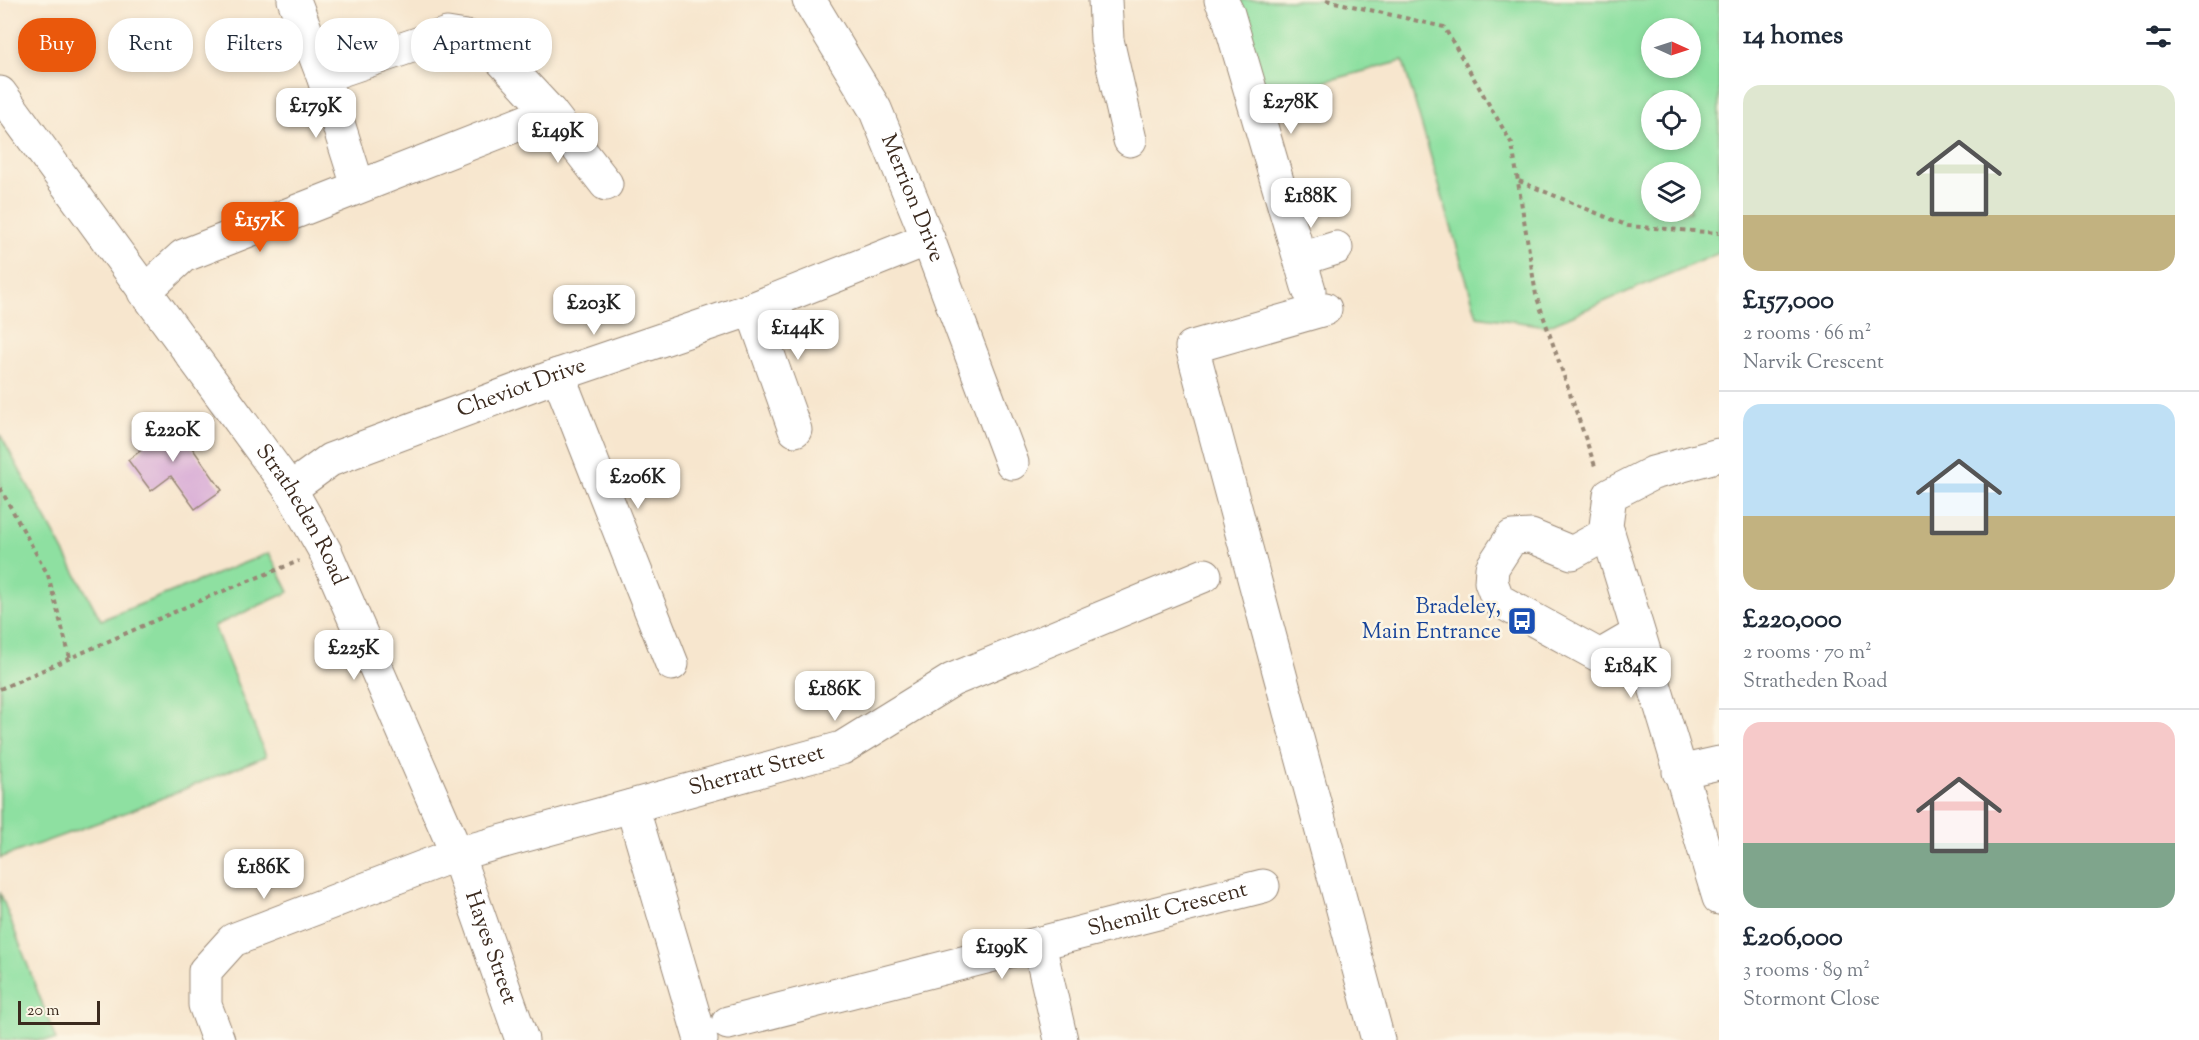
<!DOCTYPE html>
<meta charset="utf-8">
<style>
body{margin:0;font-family:"Sorts Mill Goudy",serif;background:#f6f6f7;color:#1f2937;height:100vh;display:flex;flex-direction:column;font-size:22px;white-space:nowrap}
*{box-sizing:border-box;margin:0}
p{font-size:20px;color:#747a83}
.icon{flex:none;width:33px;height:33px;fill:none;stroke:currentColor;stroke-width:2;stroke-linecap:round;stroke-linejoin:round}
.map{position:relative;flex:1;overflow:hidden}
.drawer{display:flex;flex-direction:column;background:#fff;width:480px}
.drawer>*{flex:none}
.hud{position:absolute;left:18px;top:18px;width:570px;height:54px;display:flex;gap:12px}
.needle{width:39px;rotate:93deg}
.fabs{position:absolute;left:1641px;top:18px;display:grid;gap:12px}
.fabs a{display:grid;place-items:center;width:60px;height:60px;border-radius:50%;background:#fff;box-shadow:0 3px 9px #0003;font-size:30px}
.scale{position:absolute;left:18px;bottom:15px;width:82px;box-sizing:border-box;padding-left:6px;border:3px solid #3b2a1e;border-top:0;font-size:16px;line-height:21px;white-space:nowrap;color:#3b2a1e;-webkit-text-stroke:4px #fcf5e5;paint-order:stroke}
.price{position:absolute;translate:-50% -51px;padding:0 14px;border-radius:12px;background:#fff;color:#222;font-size:20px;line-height:39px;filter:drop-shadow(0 2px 3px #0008)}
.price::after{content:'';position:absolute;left:50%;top:36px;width:18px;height:14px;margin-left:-9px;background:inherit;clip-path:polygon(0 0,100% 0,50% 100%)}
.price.current{background:#ea580c;color:#fff}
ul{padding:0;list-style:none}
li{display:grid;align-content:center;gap:12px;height:318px;padding:0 24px}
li+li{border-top:2px solid #e0e1e3}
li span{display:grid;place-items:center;height:186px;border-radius:18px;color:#555}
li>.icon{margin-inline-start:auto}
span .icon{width:108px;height:108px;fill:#fffc;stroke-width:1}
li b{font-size:26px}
h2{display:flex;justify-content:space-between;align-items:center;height:72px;padding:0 24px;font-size:26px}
.chip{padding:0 21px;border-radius:24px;background:#fff;box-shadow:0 3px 9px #0003;font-size:21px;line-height:54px}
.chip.current{background:#ea580c;color:#fff}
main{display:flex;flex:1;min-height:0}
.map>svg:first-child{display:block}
.green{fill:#8ee0a1;stroke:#648560;stroke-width:1.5;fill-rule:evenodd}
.building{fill:#d8abd6}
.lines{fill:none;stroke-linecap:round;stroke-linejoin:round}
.minor-casing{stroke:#998876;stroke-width:35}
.path{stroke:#998876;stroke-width:4;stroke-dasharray:4.5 4.5;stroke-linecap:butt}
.minor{stroke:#fff;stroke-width:33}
.labels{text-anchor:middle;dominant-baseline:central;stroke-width:5;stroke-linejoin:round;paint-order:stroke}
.street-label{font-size:22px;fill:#3b2a1e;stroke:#fcf5e5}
.transit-label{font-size:22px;fill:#164399;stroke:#fcf5e5;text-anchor:end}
</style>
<main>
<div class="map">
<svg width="1719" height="1040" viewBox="0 0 1719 1040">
<rect width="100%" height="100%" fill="#fcf5e5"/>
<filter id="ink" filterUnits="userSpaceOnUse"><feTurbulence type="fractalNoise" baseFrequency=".0167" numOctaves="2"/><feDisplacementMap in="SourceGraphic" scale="12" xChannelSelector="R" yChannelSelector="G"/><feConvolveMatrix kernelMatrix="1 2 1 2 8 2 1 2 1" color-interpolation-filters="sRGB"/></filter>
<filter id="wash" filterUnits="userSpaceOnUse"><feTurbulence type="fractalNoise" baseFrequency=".008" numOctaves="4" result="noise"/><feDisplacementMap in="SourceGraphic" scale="24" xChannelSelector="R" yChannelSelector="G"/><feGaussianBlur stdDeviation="1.35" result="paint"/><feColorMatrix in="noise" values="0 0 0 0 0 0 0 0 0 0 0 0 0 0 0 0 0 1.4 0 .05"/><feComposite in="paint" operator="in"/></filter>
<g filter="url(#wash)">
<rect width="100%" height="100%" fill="#f7e6ce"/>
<g class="green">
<path d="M 1219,0 L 1719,0 L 1719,253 L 1547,326 L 1477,316 L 1403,61 L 1254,100 ZM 1652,28 L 1690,28 L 1690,68 L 1652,68 ZM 1652,100 L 1690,100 L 1690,140 L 1652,140 ZM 1652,172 L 1690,172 L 1690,212 L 1652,212 Z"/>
<polygon points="0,434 101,620 269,553 289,592 214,626 266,756 130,811 0,858"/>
<polygon points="0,892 56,1040 0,1040"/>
</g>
<g id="blocks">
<polygon class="building" points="156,417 169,435 178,428 222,490 195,509 171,476 151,491 128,460 144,448 134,433"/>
</g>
</g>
<g filter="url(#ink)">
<use href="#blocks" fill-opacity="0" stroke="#998876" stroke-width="1.5"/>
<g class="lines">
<g class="minor-casing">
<g id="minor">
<polyline points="294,0 323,76 358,186"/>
<path id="s1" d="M 809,0 L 875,109 L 928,239 L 1012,463"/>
<polyline points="1105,0 1107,40 1130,140"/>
<polyline points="1221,0 1228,14 1309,290"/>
<polyline points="274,45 306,35"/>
<path id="s2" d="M 0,93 L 290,489 L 325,551 L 457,854 L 522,1040"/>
<polyline points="550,112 606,184"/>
<polyline points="1301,259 1336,248"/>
<polyline points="144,292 183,256 550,112 493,51 472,38 447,34 323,76"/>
<polyline points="752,309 795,430"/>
<polyline points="1325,309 1192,347 1378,1040"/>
<polyline points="558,375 672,664"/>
<polyline points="1719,455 1653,473 1610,495 1606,526 1719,898"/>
<path id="s3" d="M 290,489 L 330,460 L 558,375 L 752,309 L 928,239"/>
<polyline points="1608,533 1572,553 1531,536 1512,537 1492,568 1491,582 1498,600 1600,656 1638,634"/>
<polyline points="1679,772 1719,763"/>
<polyline points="632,806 701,1040"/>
<polyline points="1039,944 1061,1040"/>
<path id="s4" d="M 728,1023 L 1263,886"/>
<path id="s5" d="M 218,1040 L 205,1005 L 205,971 L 233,940 L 457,854 L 842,748 L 952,680 L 1205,575"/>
</g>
</g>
<g class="path">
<polyline points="1326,0 1444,27 1512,144 1536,295 1596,469"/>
<polyline points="1519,181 1628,226 1719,233"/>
<polyline points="0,488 48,575 70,658"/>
<polyline points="0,689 206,598 299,561"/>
</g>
<use href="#minor" class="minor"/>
</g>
</g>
<defs>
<g id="bus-square" transform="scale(1.5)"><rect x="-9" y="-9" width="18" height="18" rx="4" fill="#1a4fb4" stroke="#fcf5e5"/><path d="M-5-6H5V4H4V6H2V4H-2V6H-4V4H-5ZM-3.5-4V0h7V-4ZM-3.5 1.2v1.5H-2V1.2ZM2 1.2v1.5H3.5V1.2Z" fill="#fff"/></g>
</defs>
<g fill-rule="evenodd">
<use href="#bus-square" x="1522" y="621"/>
</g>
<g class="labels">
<g class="street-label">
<text stroke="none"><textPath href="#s1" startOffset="224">Merrion Drive</textPath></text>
<text stroke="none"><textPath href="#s3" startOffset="254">Cheviot Drive</textPath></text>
<text stroke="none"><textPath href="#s2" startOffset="519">Stratheden Road</textPath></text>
<text stroke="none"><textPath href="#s5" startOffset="664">Sherratt Street</textPath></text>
<text stroke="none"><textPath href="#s4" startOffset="454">Shemilt Crescent</textPath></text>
<text stroke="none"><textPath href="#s2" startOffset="992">Hayes Street</textPath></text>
</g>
<g class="transit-label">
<text x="1501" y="608">Bradeley,<tspan x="1501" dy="25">Main Entrance</tspan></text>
</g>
</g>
</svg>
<div class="fabs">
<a><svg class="needle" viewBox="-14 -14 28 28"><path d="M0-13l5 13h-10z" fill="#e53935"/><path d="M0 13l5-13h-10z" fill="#747a83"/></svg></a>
<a><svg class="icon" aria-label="locate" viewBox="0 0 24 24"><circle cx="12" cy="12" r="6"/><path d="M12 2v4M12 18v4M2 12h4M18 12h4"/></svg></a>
<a><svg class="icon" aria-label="layers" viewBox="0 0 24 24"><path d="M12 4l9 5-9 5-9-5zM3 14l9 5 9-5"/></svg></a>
</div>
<div class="scale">20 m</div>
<b class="price" style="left:1291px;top:135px">£278K</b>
<b class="price" style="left:316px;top:139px">£179K</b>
<b class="price" style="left:558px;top:164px">£149K</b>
<b class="price" style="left:1311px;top:229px">£188K</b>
<b class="price current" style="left:260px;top:253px">£157K</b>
<b class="price" style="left:594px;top:336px">£203K</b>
<b class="price" style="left:798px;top:361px">£144K</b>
<b class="price" style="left:173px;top:463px">£220K</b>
<b class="price" style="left:638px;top:510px">£206K</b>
<b class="price" style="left:354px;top:681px">£225K</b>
<b class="price" style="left:1631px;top:699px">£184K</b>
<b class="price" style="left:835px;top:722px">£186K</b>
<b class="price" style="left:264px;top:900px">£186K</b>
<b class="price" style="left:1002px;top:980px">£199K</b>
<div class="hud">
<a class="chip current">Buy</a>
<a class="chip">Rent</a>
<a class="chip">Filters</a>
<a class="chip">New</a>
<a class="chip">Apartment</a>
</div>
</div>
<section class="drawer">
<h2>14 homes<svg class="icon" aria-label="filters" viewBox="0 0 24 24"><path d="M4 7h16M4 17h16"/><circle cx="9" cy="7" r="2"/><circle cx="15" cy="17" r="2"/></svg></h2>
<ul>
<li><span style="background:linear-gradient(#dfe7d0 70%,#c2b280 0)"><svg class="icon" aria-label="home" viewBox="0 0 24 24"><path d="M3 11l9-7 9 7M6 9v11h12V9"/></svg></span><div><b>£157,000</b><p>2 rooms · 66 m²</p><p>Narvik Crescent</p></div></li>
<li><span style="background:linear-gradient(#bfe0f5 60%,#c2b280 0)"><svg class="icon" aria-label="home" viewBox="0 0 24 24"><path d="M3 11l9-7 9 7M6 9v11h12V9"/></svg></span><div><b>£220,000</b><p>2 rooms · 70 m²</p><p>Stratheden Road</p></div></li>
<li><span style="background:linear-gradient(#f6c9c9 65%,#7fa58c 0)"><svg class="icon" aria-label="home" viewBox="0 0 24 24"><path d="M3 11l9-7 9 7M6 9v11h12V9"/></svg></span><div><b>£206,000</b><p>3 rooms · 89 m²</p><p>Stormont Close</p></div></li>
</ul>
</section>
</main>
